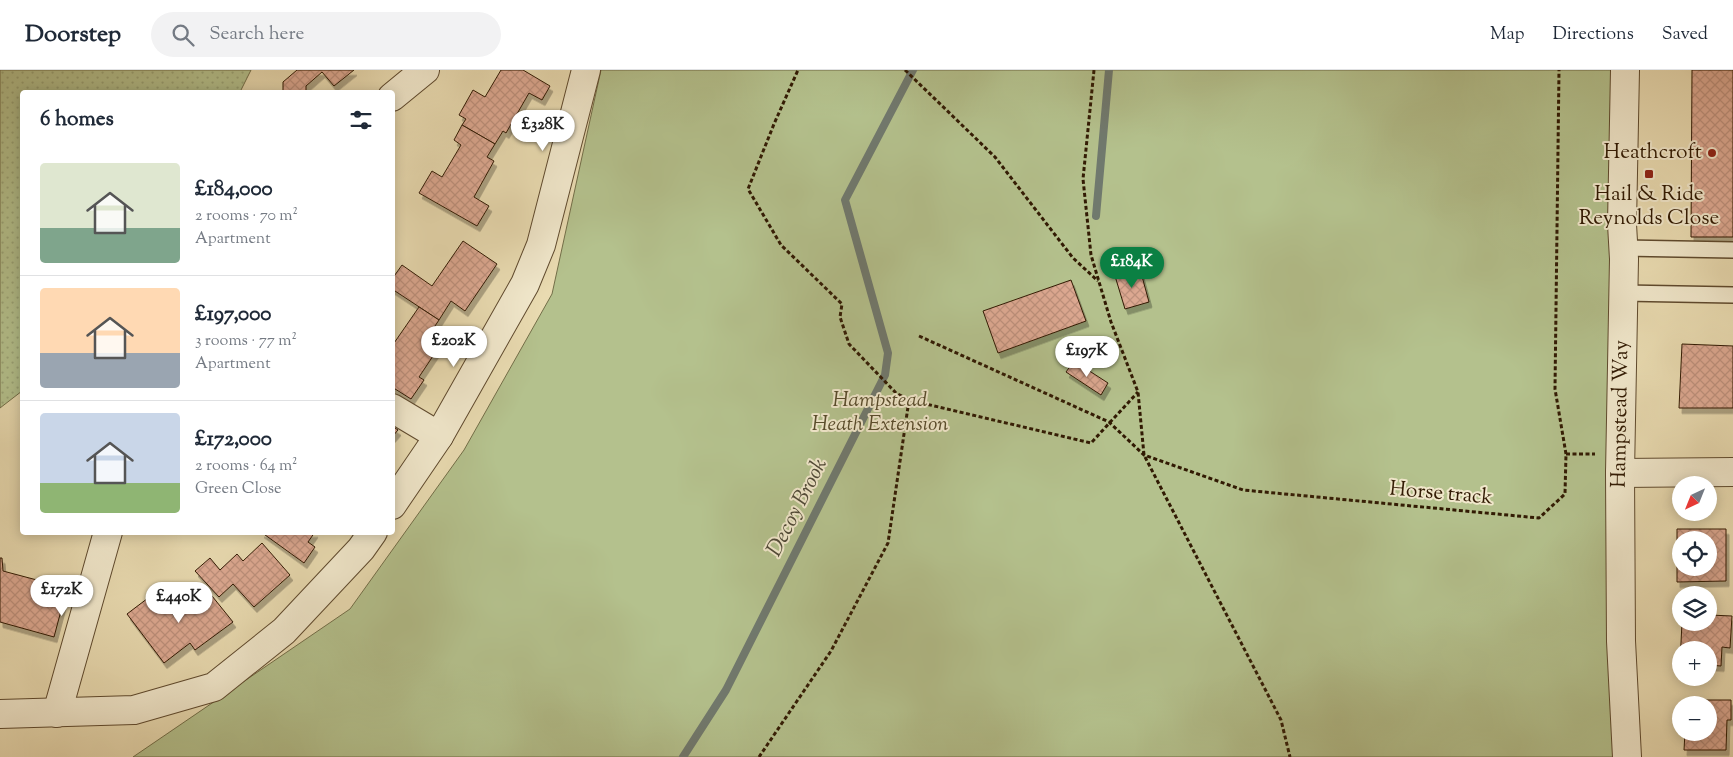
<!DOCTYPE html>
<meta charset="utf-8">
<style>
body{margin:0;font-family:"Sorts Mill Goudy",serif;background:#f2f2f3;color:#1f2937;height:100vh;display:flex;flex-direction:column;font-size:19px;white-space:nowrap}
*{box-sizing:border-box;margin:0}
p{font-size:16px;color:#747a83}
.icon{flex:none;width:28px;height:28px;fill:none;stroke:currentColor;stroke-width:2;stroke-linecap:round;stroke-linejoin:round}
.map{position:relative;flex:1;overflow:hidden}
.drawer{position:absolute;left:20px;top:20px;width:375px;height:445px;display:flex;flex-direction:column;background:#fff;border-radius:5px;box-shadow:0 2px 12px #0003}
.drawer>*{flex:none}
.needle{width:32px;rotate:223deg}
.buttons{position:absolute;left:1672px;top:406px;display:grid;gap:10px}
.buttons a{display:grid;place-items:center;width:45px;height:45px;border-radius:50%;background:#fff;box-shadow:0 2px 12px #0003;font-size:25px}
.price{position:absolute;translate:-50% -42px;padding:0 11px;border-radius:18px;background:#fff;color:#222;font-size:16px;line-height:32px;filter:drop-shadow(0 1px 2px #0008)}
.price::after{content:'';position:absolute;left:50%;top:30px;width:15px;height:11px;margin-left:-8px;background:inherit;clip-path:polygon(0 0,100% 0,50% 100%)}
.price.active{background:#0b8043;color:#fff}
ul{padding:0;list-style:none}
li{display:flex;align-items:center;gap:15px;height:125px;padding:0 20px}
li+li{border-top:1px solid #e0e1e3}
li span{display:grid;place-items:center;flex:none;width:140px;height:100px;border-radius:5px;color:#555}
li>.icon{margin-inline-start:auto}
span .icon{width:60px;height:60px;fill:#fffc;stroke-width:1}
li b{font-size:21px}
h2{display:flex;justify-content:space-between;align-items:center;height:60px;padding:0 20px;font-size:21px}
header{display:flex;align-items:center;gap:30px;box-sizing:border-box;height:70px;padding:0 25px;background:#fff;border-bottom:1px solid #e0e1e3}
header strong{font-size:24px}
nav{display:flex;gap:28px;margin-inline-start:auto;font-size:18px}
.search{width:350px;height:45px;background:#f2f2f3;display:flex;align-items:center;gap:12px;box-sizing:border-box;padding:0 18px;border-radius:28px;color:#747a83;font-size:19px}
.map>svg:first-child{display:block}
.grass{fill:url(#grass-dots);stroke:#726e48}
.park{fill:#b4c18d;stroke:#726e48}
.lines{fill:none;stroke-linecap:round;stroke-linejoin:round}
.stream{stroke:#70796e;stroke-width:8}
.building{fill:url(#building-cross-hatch);stroke:#311a03;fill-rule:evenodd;filter:url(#shadow)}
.service-casing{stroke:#5f4a2e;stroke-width:18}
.minor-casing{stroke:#5f4a2e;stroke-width:30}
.tertiary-casing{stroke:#5f4a2e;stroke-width:30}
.path{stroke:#311a03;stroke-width:3;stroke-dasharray:4 2.5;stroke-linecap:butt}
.service{stroke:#f1e8cc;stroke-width:15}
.minor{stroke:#f1e8cc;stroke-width:28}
.tertiary{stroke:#f1e8cc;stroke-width:28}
.poi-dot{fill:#8f2418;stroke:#f1e8cc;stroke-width:2}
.labels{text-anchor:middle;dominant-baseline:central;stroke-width:4;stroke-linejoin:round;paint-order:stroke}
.poi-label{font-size:21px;fill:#311a03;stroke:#f1e8cc;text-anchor:end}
.park-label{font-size:21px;font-style:italic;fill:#584c2c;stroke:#f1e8cc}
.street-label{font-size:21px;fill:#311a03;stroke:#f1e8cc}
.water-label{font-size:22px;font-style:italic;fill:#504a38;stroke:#f1e8cc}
</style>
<header>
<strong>Doorstep</strong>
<div class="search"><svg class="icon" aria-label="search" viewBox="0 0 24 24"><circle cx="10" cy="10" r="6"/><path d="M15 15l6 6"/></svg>Search here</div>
<nav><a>Map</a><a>Directions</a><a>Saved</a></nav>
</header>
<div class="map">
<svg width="1733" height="687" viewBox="0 0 1733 687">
<defs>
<pattern id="grass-dots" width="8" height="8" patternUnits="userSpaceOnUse" patternTransform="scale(1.25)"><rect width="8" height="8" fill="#b4c18d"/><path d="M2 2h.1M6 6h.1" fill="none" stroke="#9ba578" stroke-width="1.8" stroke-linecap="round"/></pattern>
<pattern id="building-cross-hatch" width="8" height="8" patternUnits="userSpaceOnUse" patternTransform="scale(1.25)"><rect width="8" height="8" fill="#dca891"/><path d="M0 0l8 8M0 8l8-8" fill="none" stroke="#bd907b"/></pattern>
<filter id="shadow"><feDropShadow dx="3" dy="5.5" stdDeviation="0" flood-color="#0004"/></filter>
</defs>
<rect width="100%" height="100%" fill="#e9dbb1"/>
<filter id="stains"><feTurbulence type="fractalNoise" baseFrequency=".004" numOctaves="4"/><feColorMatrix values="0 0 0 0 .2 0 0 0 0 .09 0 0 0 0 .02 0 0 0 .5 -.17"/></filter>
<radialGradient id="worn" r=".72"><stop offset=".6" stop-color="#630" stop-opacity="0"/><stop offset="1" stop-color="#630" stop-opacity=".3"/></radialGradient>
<polygon class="grass" points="0,0 251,0 240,22 22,22 22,321 0,338"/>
<polygon class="park" points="601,0 1625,0 1626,687 133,687 350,539 464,380 552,224"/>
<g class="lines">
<g class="stream">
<polyline points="1096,146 1109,0"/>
<polyline points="683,687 726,620 885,305 888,283 845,130 913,0"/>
</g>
</g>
<g class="building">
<polygon points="297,0 354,0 334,16 322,2 306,16 306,22 283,22 283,12"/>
<polygon points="501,0 523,0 550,16 542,30 529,23 506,63 503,61 495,74 462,55 466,49 459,45 473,20 485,27"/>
<polygon points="1692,0 1733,0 1733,167 1691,167"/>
<polygon points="462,55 495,74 487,87 494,91 474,127 489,136 477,156 419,123 432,101 442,107 461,75 454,70"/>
<polygon points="463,171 497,194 465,241 451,231 439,250 392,219 392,209 402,195 432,216"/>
<polygon points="1140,199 1149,232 1125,239 1115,206"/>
<polygon points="1071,210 1086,251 998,283 983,241"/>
<polygon points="419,237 439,250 425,271 437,280 419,307 424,310 411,329 392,317 392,276"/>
<polygon points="1682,274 1733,276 1733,338 1679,338"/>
<polygon points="1074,291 1108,313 1101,325 1066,302"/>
<polygon points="392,356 398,360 392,367"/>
<path d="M 1677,459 L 1726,459 L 1726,511 L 1677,512 ZM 1681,470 L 1709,470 L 1709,498 L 1681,498 Z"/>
<polygon points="261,462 315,462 308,472 315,477 304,493"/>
<polygon points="262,473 290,505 254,537 233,514 219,527 195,501 210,488 220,500 237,484 243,491"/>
<polygon points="0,488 2,488 3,501 67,518 54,567 0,552"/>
<polygon points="208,521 233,552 195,580 190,573 164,593 127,544 156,522 174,546"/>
<polygon points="1709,545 1732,546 1730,578 1722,577 1721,596 1709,595 1709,580 1681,580 1681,593 1680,593 1682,552 1709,552"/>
<polygon points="1685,630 1731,630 1731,650 1727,650 1726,680 1684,680 1685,662 1709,662 1709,635 1685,635"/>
</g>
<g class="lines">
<g class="service-casing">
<g id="service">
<polyline points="1624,178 1733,180"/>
<polyline points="1623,223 1733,225"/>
</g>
</g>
<g class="minor-casing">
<g id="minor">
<polyline points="392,27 425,0"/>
<polyline points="392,338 439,366"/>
<polyline points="1620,403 1733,402"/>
<polyline points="57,643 108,462"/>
</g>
</g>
<g class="tertiary-casing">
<g id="tertiary">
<polyline points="1625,0 1622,154 1624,189 1620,403 1621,571 1627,687"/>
<polyline points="392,435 439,366 525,214 541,175 586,0"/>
<polyline points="0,644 134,640 214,617 284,561 361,479 373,462"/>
</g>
</g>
<g class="path">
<polyline points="905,0 995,87 1073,188 1098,211"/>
<polyline points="1094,0 1083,109 1091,185 1111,252 1138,322 1144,385 1281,650 1290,687"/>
<polyline points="919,266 1109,352 1144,385 1243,420 1539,448 1565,424 1566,384 1555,319 1559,0"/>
<polyline points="909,330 1091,373 1138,322"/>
<polyline points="1566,384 1595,384"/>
<polyline points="759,687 831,581 888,473 909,330 896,323 849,274 840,247 842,234 781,175 748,119 774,54 798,0"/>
</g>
<use href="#service" class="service"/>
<use href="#minor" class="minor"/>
<use href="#tertiary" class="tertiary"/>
</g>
<g class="poi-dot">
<circle cx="1712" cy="83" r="5"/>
<rect x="1644" y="99" width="10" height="10" rx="2.5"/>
</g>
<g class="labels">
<g class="poi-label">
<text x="1702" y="83">Heathcroft</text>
<text x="1649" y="125" text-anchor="middle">Hail &amp; Ride<tspan x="1649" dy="24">Reynolds Close</tspan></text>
</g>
<g class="park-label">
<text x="880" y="331">Hampstead<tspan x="880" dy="24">Heath Extension</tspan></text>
</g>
<g class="street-label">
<text transform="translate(1621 344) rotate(-89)">Hampstead Way</text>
<text transform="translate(1441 424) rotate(5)">Horse track</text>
</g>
<g class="water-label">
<text transform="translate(798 438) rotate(-63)">Decoy Brook</text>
</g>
</g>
<rect width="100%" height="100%" filter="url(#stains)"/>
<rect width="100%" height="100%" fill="url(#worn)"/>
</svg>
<div class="buttons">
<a><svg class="needle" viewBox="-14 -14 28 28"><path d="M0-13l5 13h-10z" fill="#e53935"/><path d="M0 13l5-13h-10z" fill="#747a83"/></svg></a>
<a><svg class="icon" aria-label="locate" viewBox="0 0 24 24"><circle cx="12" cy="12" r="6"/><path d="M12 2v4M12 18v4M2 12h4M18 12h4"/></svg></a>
<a><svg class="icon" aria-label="layers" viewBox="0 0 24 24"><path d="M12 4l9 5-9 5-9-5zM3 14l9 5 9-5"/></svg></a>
<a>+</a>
<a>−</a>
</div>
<b class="price" style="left:543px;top:82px">£328K</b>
<b class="price active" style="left:1132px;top:219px">£184K</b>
<b class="price" style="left:454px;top:298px">£202K</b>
<b class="price" style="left:1087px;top:308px">£197K</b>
<b class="price" style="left:62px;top:547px">£172K</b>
<b class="price" style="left:179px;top:554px">£440K</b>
<section class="drawer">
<h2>6 homes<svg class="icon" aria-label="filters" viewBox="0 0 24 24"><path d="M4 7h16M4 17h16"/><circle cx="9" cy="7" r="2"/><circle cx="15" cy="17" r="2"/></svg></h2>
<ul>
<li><span style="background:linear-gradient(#dfe7d0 65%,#7fa58c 0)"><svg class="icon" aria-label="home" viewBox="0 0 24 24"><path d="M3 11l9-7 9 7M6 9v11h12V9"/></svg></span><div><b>£184,000</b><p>2 rooms · 70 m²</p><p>Apartment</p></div></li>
<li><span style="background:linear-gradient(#ffd9b3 65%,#9aa5b1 0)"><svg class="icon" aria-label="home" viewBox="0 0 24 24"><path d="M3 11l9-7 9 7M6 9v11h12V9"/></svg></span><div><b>£197,000</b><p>3 rooms · 77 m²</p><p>Apartment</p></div></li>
<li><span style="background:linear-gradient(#c9d6e8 70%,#8fb573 0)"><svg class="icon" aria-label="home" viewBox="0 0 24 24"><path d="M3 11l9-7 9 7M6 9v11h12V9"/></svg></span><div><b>£172,000</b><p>2 rooms · 64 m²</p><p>Green Close</p></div></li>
</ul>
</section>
</div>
